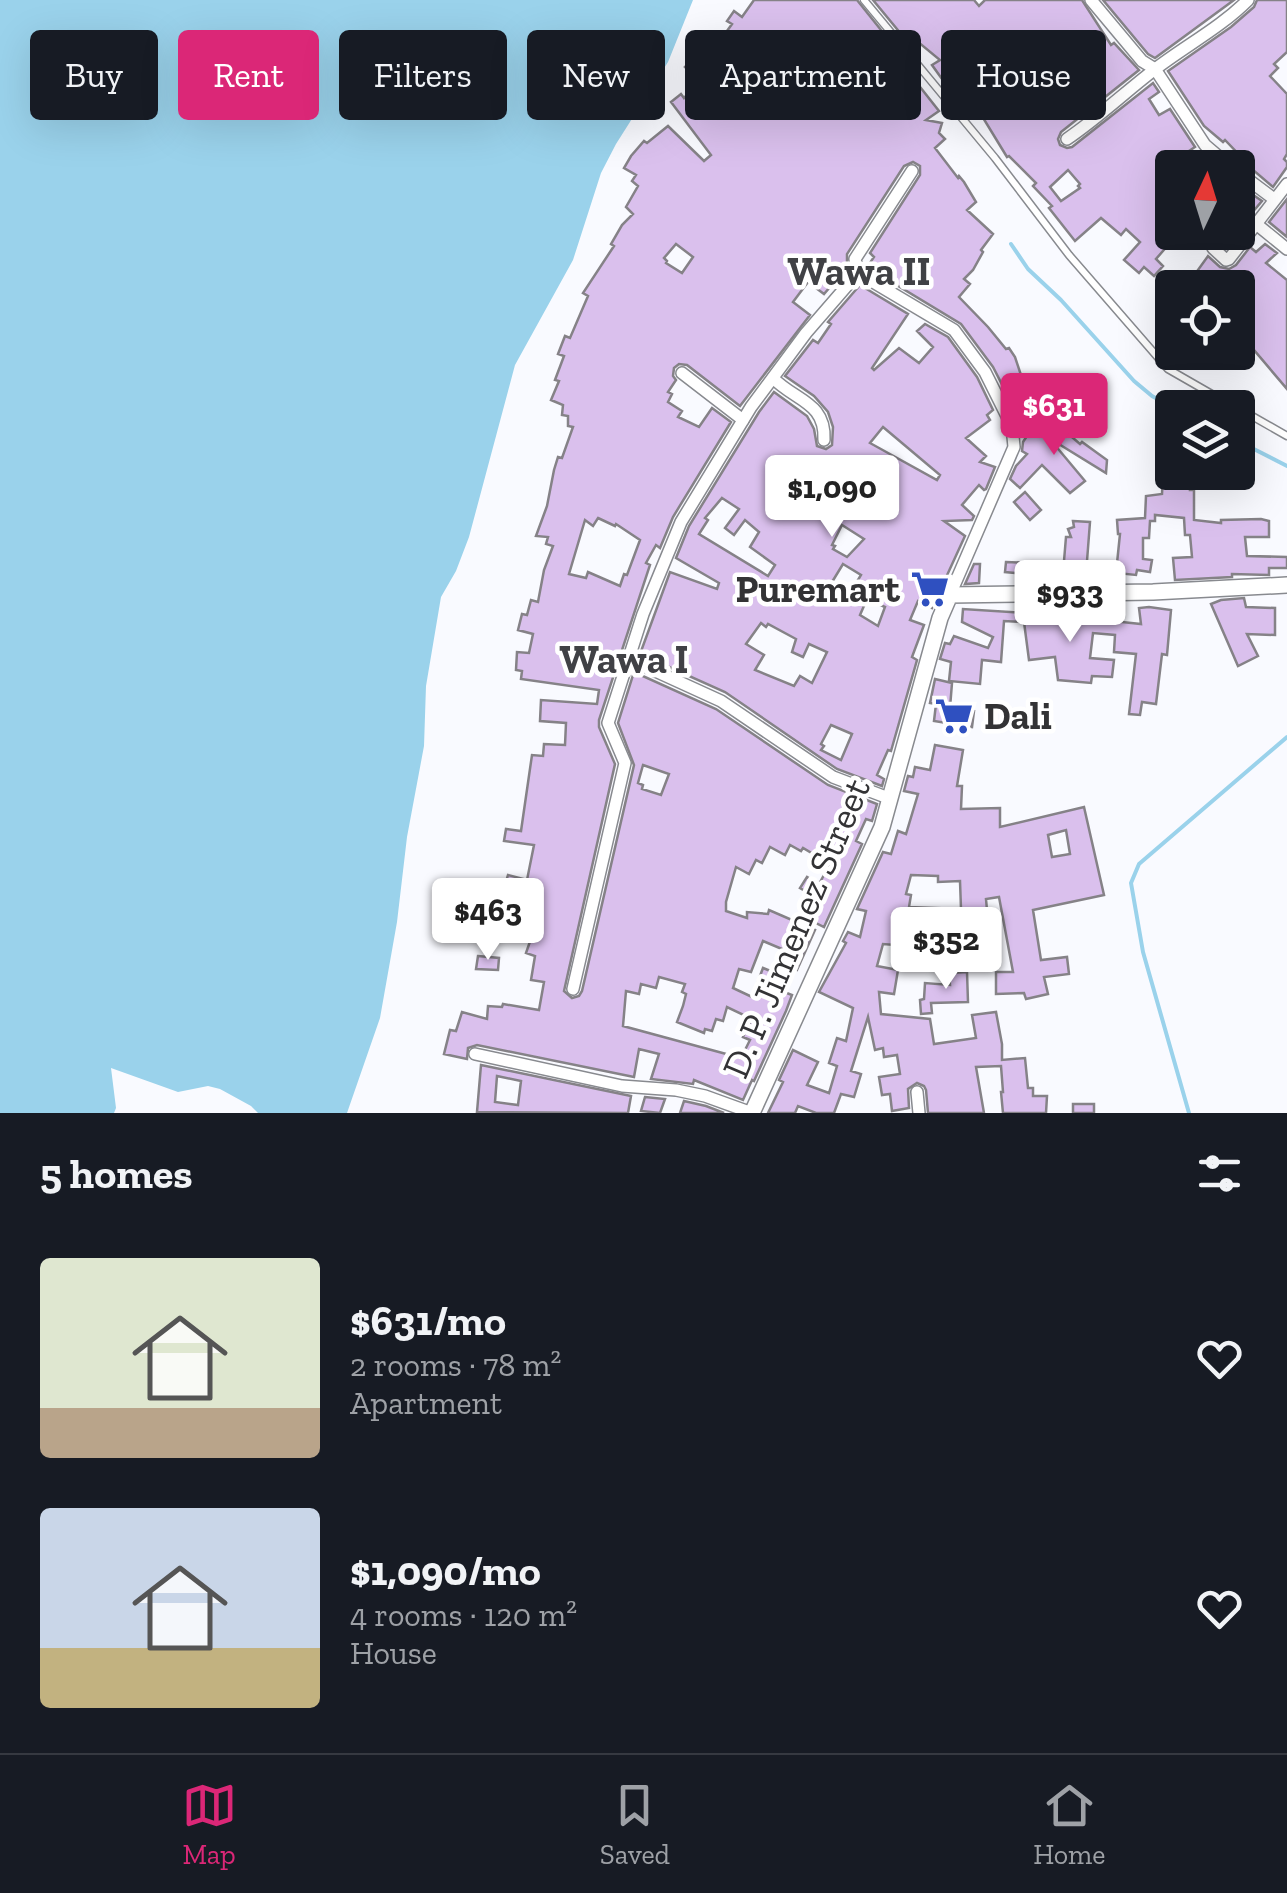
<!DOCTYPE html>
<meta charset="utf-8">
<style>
body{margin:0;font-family:"Zilla Slab",serif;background:#20242c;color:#f1f3f6;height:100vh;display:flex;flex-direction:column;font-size:38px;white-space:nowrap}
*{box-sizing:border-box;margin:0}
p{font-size:32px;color:#9ea1a6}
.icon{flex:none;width:55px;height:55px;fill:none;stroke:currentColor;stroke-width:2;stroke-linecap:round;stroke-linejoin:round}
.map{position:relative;height:1113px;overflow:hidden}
.side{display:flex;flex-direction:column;background:#171b24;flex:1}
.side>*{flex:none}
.banner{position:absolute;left:30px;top:30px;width:1228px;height:90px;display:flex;gap:20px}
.needle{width:65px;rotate:4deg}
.tools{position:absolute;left:1155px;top:150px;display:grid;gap:20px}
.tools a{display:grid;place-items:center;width:100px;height:100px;border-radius:10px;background:#171b24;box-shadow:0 10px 40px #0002;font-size:50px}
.price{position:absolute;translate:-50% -85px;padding:0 22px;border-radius:10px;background:#fff;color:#222;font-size:32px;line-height:65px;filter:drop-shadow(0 2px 5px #0008)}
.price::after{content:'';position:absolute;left:50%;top:60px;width:30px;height:22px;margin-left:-15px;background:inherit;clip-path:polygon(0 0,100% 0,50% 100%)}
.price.selected{background:#db2777;color:#fff}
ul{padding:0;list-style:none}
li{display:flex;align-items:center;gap:30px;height:250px;padding:0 40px}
li span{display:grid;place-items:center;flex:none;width:280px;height:200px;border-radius:10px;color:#555}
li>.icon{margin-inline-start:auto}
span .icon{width:120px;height:120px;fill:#fffc;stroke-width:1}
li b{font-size:42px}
h2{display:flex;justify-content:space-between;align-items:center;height:120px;padding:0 40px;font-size:42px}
.pill{padding:0 35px;border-radius:10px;background:#171b24;box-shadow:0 10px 40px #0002;font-size:35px;line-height:90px}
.pill.selected{background:#db2777;color:#fff}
.dock{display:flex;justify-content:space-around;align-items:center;height:140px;border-top:2px solid #363941;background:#171b24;font-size:28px;color:#9ea1a6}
.dock a{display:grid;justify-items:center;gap:5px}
.dock .selected{color:#db2777}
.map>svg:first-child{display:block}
.water{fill:#9ad2eb}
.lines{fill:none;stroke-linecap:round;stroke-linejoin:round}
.stream{stroke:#9ad2eb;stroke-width:4}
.building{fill:#dac0ed;stroke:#858287;stroke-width:2.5;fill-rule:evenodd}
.service-casing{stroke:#888a8f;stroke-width:9}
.minor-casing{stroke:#888a8f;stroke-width:14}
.tertiary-casing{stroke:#888a8f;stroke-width:18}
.service{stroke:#fff;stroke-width:6}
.minor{stroke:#fff;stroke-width:11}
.tertiary{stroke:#fff;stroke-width:15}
.labels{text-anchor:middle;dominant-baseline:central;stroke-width:9;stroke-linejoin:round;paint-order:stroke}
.poi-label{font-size:38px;font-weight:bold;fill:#333335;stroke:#fff;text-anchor:end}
.street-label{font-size:38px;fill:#333335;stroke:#fff}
.neighbourhood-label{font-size:40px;font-weight:bold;fill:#404145;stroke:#fff}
</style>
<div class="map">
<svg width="1287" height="1113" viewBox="0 0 1287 1113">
<rect width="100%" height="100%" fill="#f9faff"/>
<polygon class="water" points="0,0 693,0 668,62 616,144 601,173 573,260 515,365 469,537 456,571 441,597 426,686 424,746 407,837 397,922 380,1018 347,1113 258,1113 251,1106 220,1089 208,1086 178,1092 111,1068 116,1108 114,1113 0,1113"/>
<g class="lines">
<g class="stream">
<polyline points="1011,244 1028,269 1061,300 1134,381 1152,396 1174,408"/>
<polyline points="1238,441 1287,466"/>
<polyline points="1189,1113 1143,952 1131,883 1139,864 1287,737"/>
</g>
</g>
<g class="building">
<path d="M 754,0 L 857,0 L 917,75 L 913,78 L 939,111 L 926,120 L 942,123 L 939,133 L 945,139 L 935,148 L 958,178 L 959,176 L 964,182 L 976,202 L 967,210 L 993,234 L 981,250 L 983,252 L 973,270 L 964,279 L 970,284 L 959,297 L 988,327 L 1006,349 L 1009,348 L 1015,357 L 1021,375 L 1019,376 L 1028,396 L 1042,409 L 1028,422 L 1014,408 L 993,367 L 961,324 L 867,267 L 874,257 L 870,253 L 920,175 L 920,166 L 913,162 L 904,166 L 847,254 L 847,267 L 824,294 L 808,282 L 793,302 L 810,315 L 740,406 L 687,365 L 679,364 L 674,368 L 673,376 L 676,380 L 668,392 L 672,394 L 668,402 L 682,411 L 678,417 L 699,427 L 712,408 L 731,422 L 673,517 L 660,548 L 656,545 L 646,563 L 650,565 L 599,720 L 599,727 L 615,764 L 564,991 L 572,998 L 579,996 L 582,991 L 634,765 L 618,723 L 634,672 L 716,709 L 828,785 L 877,804 L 872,821 L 866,819 L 856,841 L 862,844 L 824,927 L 812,921 L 819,899 L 800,888 L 807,877 L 819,884 L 830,864 L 803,848 L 801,851 L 790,845 L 785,855 L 770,847 L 762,863 L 756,860 L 749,874 L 736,867 L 726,902 L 726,911 L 747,918 L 747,912 L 768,914 L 769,910 L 815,930 L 797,970 L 792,968 L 784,992 L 792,995 L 786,1011 L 754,1081 L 752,1080 L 743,1100 L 694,1080 L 693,1084 L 651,1079 L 659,1054 L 639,1049 L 634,1077 L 477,1045 L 468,1048 L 467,1059 L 444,1054 L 450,1030 L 456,1031 L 462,1012 L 487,1019 L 488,1006 L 502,1007 L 503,1004 L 539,1010 L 544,982 L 531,980 L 535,956 L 526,953 L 534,930 L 507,922 L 509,910 L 524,912 L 529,892 L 505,885 L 508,875 L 527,880 L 534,845 L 504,841 L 506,829 L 521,831 L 532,755 L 543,756 L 544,744 L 565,745 L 566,723 L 540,721 L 541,700 L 597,704 L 599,690 L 521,679 L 522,671 L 516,670 L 517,652 L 529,653 L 533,634 L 518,630 L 522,614 L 527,615 L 531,600 L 538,602 L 544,570 L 553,546 L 546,544 L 548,537 L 536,536 L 547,506 L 554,470 L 558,457 L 562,458 L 573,427 L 568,426 L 568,416 L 562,415 L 563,405 L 551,400 L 559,381 L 555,380 L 564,356 L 558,354 L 565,336 L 570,338 L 588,296 L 583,293 L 614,246 L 611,244 L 622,225 L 633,214 L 626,207 L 638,186 L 632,181 L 636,175 L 624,168 L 631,156 L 644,141 L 647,143 L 668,126 L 704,161 L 711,155 L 671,102 L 681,94 L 684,98 L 700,82 L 685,67 L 690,62 L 726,91 L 728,91 L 751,61 L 719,42 L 732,24 L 727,21 L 734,11 L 742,17 ZM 676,244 L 693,257 L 682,273 L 666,263 L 667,261 L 664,258 ZM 598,518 L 615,526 L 616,524 L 640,540 L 627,575 L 624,574 L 620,586 L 588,572 L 586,578 L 569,574 L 585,520 L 593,526 ZM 643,765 L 669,774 L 661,795 L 642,789 L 643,785 L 638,783 ZM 763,941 L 782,949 L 773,972 L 763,968 L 752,997 L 733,988 L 739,969 L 751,972 ZM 659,977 L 685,984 L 682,992 L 686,994 L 683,1006 L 677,1022 L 704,1033 L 705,1029 L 712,1031 L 716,1019 L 723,1021 L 727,1007 L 752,1019 L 743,1037 L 750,1040 L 741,1058 L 623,1026 L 626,991 L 639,994 L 641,984 L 656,988 Z"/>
<path d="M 873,0 L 974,0 L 979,6 L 985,0 L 1082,0 L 1111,45 L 1114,43 L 1139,70 L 1061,132 L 1058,139 L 1060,145 L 1067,148 L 1072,147 L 1153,83 L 1159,92 L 1149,99 L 1159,115 L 1170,109 L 1195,147 L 1189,151 L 1204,168 L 1172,168 L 1172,231 L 1164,240 L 1169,244 L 1156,259 L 1163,266 L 1154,276 L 1144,267 L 1139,273 L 1124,260 L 1140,242 L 1126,229 L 1121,235 L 1101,218 L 1075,241 L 1049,208 L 1052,206 L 1033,186 L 1036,183 L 1009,156 L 1007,157 L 982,116 L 979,118 L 949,85 L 947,86 L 932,65 L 940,60 L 917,41 L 911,46 ZM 1068,170 L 1080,184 L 1078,186 L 1080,188 L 1061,201 L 1050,187 Z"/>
<polygon points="1103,0 1234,0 1155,58 1148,54"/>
<polygon points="1257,0 1287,0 1287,52 1274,64 1278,68 1270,76 1287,94 1287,154 1284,159 1287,162 1287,167 1273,187 1246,164 1247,163 1225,140 1223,142 1204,126 1168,71 1231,27 1254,7"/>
<polygon points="1240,186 1262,201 1238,229 1238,188"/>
<polygon points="1287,199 1287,237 1269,222"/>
<polygon points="1191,232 1238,232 1226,247 1214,239 1209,239 1205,244"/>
<polygon points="1265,244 1277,253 1266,263 1287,280 1287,389 1248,343 1245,345 1238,338 1238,288 1226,288 1217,279 1211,288 1185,288 1208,256 1220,267 1229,269 1236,265 1250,247 1256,252"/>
<path d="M 860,285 L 908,314 L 872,368 L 874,370 L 899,348 L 919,363 L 933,347 L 917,331 L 925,324 L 948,337 L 977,377 L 993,410 L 987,415 L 990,420 L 966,438 L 986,456 L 980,462 L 995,467 L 986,489 L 984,490 L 979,485 L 962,505 L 974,516 L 972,520 L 944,521 L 965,536 L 932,608 L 918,601 L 910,620 L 924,625 L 912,657 L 917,660 L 891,751 L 888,750 L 877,775 L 884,779 L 882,786 L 837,769 L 725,692 L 640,654 L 670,572 L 717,589 L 719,583 L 676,558 L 689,526 L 759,412 L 774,392 L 807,416 L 814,429 L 817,446 L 826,449 L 832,445 L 833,427 L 828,412 L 814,396 L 785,376 L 813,340 L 818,343 L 831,324 L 828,322 ZM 883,427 L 940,475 L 937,480 L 870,443 ZM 722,498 L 739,509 L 725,528 L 734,535 L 745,520 L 759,532 L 750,547 L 775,565 L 768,576 L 699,534 L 708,520 L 705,518 ZM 842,525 L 864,539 L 847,557 L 833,549 L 835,546 L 832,545 ZM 843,564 L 861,575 L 849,595 L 829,587 ZM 867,599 L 885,607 L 878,626 L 860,615 ZM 761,623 L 766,627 L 768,624 L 796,639 L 792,652 L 803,657 L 809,644 L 827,652 L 812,683 L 800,676 L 794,686 L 755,670 L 764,655 L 746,644 ZM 831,725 L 852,734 L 841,760 L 821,750 L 824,746 L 821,744 Z"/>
<polygon points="1037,421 1048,430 1045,433 1048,437 1058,425 1080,444 1082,442 1107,460 1106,473 1049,438 1085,481 1070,493 1042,465 1020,488 1010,479 1016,466 1027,454 1022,451 1023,442"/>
<polygon points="1163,475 1191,477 1190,490 1194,490 1194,520 1221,523 1221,520 1261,519 1269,521 1269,537 1245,537 1247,556 1287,557 1287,568 1269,568 1269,575 1232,574 1232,577 1175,580 1173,558 1192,557 1190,535 1185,535 1184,518 1155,515 1155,521 1150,521 1149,538 1143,538 1143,559 1152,560 1150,572 1137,570 1136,575 1116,573 1120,534 1118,534 1117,520 1145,518 1146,496 1162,494"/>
<polygon points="1025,492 1041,510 1030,520 1014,502"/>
<polygon points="1073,521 1090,522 1086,574 1063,573 1066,537 1071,537 1068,529 1074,527"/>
<polygon points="1006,562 1037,563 1037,575 1005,572"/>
<polygon points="974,564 980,564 979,583 965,584"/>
<polygon points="1244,598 1246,607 1275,608 1275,635 1247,634 1258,656 1238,666 1211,604 1221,600"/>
<polygon points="1083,604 1113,604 1112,621 1141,624 1139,608 1149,607 1171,610 1167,655 1162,654 1156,704 1142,702 1140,715 1129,714 1136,654 1114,652 1115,635 1093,633 1090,658 1114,660 1112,677 1092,676 1091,683 1058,680 1055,657 1029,660 1024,622 1004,621 1001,662 982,660 980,684 949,681 951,662 940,659 945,643 950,644 954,636 988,648 993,637 962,622 963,609 1039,614 1039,616 1045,615 1045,608 1083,607"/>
<polygon points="935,679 952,683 950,708 974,711 972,727 934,721 936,704 930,703"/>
<path d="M 935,745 L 963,750 L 957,786 L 962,786 L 961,809 L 1000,808 L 1000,827 L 1084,807 L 1104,895 L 1033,910 L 1041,960 L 1067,957 L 1069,974 L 1044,977 L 1048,994 L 1026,999 L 1024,993 L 996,994 L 996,972 L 1013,972 L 999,897 L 986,899 L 990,943 L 971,947 L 968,930 L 939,929 L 938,963 L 920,962 L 921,947 L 883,944 L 877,966 L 898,970 L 894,994 L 879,992 L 881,1014 L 930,1019 L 934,1044 L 976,1038 L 972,1015 L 996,1012 L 1002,1044 L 1002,1060 L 1025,1058 L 1028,1088 L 1033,1088 L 1033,1096 L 1047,1096 L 1046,1113 L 1003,1113 L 1001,1092 L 1003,1092 L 1001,1066 L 976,1067 L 984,1113 L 928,1113 L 926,1090 L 924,1086 L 917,1083 L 908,1089 L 909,1108 L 892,1111 L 890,1094 L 882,1095 L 879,1077 L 900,1074 L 897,1055 L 884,1057 L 883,1048 L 875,1050 L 868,1017 L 851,1071 L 861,1074 L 854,1097 L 841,1094 L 834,1113 L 816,1113 L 798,1106 L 795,1113 L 768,1113 L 783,1082 L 779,1080 L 793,1050 L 818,1062 L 807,1085 L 829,1093 L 837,1066 L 829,1063 L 837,1038 L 846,1041 L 853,1008 L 819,992 L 846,943 L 843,941 L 848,932 L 860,937 L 866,911 L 857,909 L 883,852 L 891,854 L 898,831 L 906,834 L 918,794 L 904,791 L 908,776 L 913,777 L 915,767 L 930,770 ZM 1066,830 L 1070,854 L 1052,857 L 1048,835 ZM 911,875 L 938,876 L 938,882 L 960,881 L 961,909 L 909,907 L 911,895 L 906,894 Z"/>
<polygon points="478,956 499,958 498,970 476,969"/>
<polygon points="967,972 968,1002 931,1003 932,1013 921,1014 920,1000 924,999 925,983 950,985 949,973"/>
<path d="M 481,1065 L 631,1096 L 628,1113 L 477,1112 ZM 497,1076 L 521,1081 L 518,1105 L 495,1102 Z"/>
<polygon points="645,1097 665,1099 660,1113 641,1111"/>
<polygon points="684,1101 706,1106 724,1113 680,1113"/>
<rect x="1073" y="1104" width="21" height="9"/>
</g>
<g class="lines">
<g class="service-casing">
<g id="service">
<polyline points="864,0 995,158 1069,255 1168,369 1236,408"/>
<polyline points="1238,408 1287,436"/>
</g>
</g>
<g class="minor-casing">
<g id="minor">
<polyline points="1091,0 1142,61 1155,69 1205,145 1232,168"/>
<path d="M 1067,139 C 1098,118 1124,93 1154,70 C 1185,46 1220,28 1248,0"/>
<polyline points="1238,172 1274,199"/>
<polyline points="1255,223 1287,249"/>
<polyline points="1213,248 1226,260 1229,259 1287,184"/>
<polyline points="858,273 855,259 912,171"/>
<polyline points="682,373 743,420"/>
<path d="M 773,378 C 795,401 826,402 824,440"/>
<polyline points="629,659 721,701 833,777 891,799"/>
<polyline points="573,989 625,763 608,723 643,614 681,522 751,407 806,333 858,273 954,330 985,372 1012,426 1014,447 950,595"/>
<polyline points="475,1054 622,1086 676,1090 705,1096 752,1113"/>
<polyline points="917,1092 919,1113"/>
</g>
</g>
<g class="tertiary-casing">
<polyline id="tertiary" points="752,1113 882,827 940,618 950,595 1153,592 1287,585"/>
</g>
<use href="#service" class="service"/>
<use href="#minor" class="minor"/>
<use href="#tertiary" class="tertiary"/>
</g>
<defs>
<g id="supermarket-bare" transform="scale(3)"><path d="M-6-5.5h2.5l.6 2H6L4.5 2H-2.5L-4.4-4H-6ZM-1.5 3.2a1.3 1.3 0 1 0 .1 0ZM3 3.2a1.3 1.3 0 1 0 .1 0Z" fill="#2f50c0" stroke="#fff" stroke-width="2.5" paint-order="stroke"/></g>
</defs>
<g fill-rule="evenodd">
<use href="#supermarket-bare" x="930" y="589"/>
<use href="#supermarket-bare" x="954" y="716"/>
</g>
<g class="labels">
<g class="poi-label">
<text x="900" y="589">Puremart</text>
<text x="984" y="716" text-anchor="start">Dali</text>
</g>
<g class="street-label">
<text transform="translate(796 928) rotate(-67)">D. P. Jimenez Street</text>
</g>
<g class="neighbourhood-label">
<text x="859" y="271">Wawa II</text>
<text x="624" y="659">Wawa I</text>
</g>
</g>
</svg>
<div class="tools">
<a><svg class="needle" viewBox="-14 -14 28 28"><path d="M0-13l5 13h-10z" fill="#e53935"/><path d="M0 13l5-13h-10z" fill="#9ea1a6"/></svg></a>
<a><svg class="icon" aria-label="locate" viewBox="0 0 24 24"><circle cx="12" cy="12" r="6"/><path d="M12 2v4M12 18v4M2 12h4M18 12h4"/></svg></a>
<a><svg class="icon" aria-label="layers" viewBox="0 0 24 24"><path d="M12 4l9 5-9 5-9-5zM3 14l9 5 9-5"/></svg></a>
</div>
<b class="price selected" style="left:1054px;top:458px">$631</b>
<b class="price" style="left:832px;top:540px">$1,090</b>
<b class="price" style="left:1070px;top:645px">$933</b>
<b class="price" style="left:488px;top:963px">$463</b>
<b class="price" style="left:946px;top:992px">$352</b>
<div class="banner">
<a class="pill">Buy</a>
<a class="pill selected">Rent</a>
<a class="pill">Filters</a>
<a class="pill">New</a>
<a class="pill">Apartment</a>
<a class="pill">House</a>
</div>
</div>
<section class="side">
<h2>5 homes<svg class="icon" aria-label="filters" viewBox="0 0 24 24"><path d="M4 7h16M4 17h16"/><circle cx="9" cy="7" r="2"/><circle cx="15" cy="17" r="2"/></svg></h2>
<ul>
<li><span style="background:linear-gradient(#dfe7d0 75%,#b9a48a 0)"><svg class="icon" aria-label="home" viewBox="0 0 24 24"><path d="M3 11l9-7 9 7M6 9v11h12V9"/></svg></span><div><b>$631/mo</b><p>2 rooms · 78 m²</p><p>Apartment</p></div><svg class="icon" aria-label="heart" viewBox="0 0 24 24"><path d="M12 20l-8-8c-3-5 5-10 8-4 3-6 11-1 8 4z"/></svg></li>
<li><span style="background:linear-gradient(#c9d6e8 70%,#c2b280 0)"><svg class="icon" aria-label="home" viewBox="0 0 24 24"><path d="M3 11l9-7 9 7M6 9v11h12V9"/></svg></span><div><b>$1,090/mo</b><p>4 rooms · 120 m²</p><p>House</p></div><svg class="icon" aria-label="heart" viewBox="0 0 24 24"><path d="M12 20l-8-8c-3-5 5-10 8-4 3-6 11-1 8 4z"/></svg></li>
</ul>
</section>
<nav class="dock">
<a class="selected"><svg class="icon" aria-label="map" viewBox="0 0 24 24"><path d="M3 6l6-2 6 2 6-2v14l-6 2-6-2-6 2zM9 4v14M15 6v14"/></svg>Map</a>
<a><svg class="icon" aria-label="saved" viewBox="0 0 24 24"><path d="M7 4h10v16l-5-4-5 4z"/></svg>Saved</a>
<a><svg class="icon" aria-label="home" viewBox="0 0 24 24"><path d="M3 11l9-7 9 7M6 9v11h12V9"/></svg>Home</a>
</nav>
